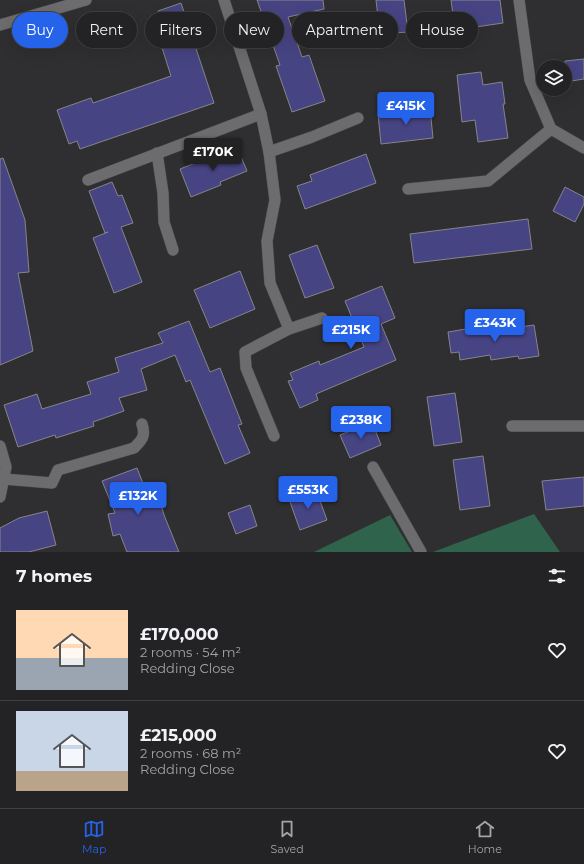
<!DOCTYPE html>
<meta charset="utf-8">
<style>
body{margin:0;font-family:Montserrat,sans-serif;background:#2f2f32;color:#f1f3f6;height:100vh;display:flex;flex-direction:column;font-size:15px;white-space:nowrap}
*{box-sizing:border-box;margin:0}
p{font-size:13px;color:#a3a4a7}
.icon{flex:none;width:22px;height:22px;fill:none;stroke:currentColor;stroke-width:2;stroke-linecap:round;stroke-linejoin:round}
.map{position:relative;height:552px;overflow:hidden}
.drawer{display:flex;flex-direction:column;background:#232326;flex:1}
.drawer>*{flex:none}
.banner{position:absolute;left:12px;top:12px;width:560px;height:36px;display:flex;gap:8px}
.fabs{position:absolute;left:536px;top:60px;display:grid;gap:8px}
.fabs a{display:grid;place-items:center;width:36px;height:36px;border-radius:50%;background:#232326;box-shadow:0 4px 16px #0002,0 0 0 1px #404043;font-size:20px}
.price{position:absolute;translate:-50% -34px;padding:0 9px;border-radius:4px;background:#2563eb;color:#fff;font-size:13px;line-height:26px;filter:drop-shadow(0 1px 2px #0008)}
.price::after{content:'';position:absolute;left:50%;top:24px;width:12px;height:9px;margin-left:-6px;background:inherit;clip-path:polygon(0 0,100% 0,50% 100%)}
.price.on{background:#222;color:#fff}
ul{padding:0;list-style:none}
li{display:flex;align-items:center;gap:12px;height:100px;padding:0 16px}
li+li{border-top:1px solid #404043}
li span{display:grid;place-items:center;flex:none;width:112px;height:80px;border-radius:0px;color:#555}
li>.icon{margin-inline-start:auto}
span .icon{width:48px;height:48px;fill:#fffc;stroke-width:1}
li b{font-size:17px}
h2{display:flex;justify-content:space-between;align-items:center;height:48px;padding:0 16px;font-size:17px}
.tag{padding:0 14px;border-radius:18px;background:#232326;box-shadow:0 4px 16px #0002,0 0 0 1px #404043;font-size:14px;line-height:36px}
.tag.on{background:#2563eb;color:#fff}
.menu{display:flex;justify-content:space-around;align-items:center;height:56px;border-top:1px solid #404043;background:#232326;font-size:11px;color:#a3a4a7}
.menu a{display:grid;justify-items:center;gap:2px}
.menu .on{color:#2563eb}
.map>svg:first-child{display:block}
.green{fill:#30634b}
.building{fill:#474484;stroke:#858588}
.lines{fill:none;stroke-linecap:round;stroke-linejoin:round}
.minor-casing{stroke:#4c4d4f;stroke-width:12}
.tertiary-casing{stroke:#4c4d4f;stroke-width:12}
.minor{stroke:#6c6c6f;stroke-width:11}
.tertiary{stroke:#6c6c6f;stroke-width:11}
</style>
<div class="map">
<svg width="584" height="552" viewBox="0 0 584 552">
<rect width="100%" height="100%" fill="#2f2f32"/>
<g class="green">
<polygon points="534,514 560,552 433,552"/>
<polygon points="390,515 412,552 314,552"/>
</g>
<g class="building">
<polygon points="257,0 323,0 324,9 288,17 302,57 309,55 325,101 292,112 276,66 280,65"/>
<polygon points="376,0 404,0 408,32 380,34"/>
<polygon points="451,0 500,0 503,23 455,30"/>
<polygon points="181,3 214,103 80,149 77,141 69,144 57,110 91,98 93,103 171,76 156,29 163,27 158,11"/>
<polygon points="584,59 584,79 565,82 565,61"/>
<polygon points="481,72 483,85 502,82 505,104 503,104 508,138 478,142 475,120 462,122 457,75"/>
<polygon points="430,108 433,138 381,144 378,114"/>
<polygon points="237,147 247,171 220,182 221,185 191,197 180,169"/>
<polygon points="366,154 376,183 305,209 297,186 312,181 310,175"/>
<polygon points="3,158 25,220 29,272 18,273 33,351 0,365 0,159"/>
<polygon points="112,182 118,196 122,195 133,223 121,227 142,282 114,293 93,238 108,232 105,233 89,191"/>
<polygon points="565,187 584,197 584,204 575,222 553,211"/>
<polygon points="528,219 532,249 414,263 410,234"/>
<polygon points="317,245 334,288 305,298 289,255"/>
<polygon points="240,271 255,309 210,328 194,290"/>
<polygon points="382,286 395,318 381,324 396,360 316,394 318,400 300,408 288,381 293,380 290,373 319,361 320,365 364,347 345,301"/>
<polygon points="189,321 210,372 220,368 242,424 238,425 250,453 225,464 190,380 186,382 175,355 141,369 147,390 119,398 124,411 93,422 94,426 56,438 55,435 18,447 4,405 37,394 42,409 91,394 87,382 119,372 115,358 163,343 158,333"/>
<polygon points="534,325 539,356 519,359 518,356 491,360 490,355 460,360 459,352 451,353 448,332 478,327 479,333"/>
<polygon points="455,393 462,442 434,446 427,397"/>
<polygon points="372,422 381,445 350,458 340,435"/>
<polygon points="483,456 490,506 460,510 453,460"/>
<polygon points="137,468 151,504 160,501 164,515 179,552 127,552 120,534 113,536 108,514 115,513 102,481"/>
<polygon points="584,477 584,506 546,510 542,481"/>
<polygon points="316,490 327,520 300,530 289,499"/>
<polygon points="250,505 257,526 236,534 228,513"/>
<polygon points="47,511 56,545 29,552 0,552 0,528 19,518"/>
</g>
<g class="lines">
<g class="minor-casing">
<g id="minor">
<polyline points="224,0 261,114 269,152 275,200 267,241 270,283 289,329"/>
<polyline points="519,0 530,80 551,129 584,148"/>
<polyline points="269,152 312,137 358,118"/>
<polyline points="157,153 163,193 164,222 173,250"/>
<polyline points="88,180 261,114"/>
<polyline points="408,189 488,181 551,129"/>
<polyline points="512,426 584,426"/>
<polyline points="274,436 246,368 245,352 289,329 322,318"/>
<polyline points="0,446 6,467 0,497"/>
<polyline points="373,467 421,552"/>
<path d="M 4,479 L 52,483 L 58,470 L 134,448 C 142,440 146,436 142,424"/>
</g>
</g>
<g class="tertiary-casing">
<polyline id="tertiary" points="0,25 86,0"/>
</g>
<use href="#minor" class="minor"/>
<use href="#tertiary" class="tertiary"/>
</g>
</svg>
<div class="fabs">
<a><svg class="icon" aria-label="layers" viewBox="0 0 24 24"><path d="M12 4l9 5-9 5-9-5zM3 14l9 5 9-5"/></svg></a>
</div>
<b class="price" style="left:406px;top:126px">£415K</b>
<b class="price on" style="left:213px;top:172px">£170K</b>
<b class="price" style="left:495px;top:343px">£343K</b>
<b class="price" style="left:351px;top:350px">£215K</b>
<b class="price" style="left:361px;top:440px">£238K</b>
<b class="price" style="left:308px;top:510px">£553K</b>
<b class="price" style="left:138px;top:516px">£132K</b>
<div class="banner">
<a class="tag on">Buy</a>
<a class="tag">Rent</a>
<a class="tag">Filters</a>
<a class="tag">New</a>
<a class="tag">Apartment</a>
<a class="tag">House</a>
</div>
</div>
<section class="drawer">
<h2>7 homes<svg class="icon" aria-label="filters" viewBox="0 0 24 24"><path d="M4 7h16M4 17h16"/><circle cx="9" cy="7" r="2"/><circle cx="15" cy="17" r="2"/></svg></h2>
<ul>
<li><span style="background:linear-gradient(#ffd9b3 60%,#9aa5b1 0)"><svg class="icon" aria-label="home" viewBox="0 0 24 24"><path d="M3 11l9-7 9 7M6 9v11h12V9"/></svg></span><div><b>£170,000</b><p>2 rooms · 54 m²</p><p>Redding Close</p></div><svg class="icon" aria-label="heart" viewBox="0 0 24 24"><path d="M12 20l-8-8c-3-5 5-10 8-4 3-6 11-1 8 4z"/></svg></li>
<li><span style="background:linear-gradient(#c9d6e8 75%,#b9a48a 0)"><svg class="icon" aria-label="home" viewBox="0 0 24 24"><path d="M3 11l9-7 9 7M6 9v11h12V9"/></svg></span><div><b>£215,000</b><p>2 rooms · 68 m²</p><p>Redding Close</p></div><svg class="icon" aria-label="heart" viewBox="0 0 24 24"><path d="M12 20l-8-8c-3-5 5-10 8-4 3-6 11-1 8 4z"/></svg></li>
</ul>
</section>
<nav class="menu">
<a class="on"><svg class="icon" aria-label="map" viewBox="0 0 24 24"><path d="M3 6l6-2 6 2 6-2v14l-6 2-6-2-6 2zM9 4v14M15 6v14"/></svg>Map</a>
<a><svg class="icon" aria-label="saved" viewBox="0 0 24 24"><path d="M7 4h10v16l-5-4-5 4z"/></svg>Saved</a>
<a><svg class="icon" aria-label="home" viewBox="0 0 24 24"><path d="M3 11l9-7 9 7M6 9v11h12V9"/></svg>Home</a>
</nav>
